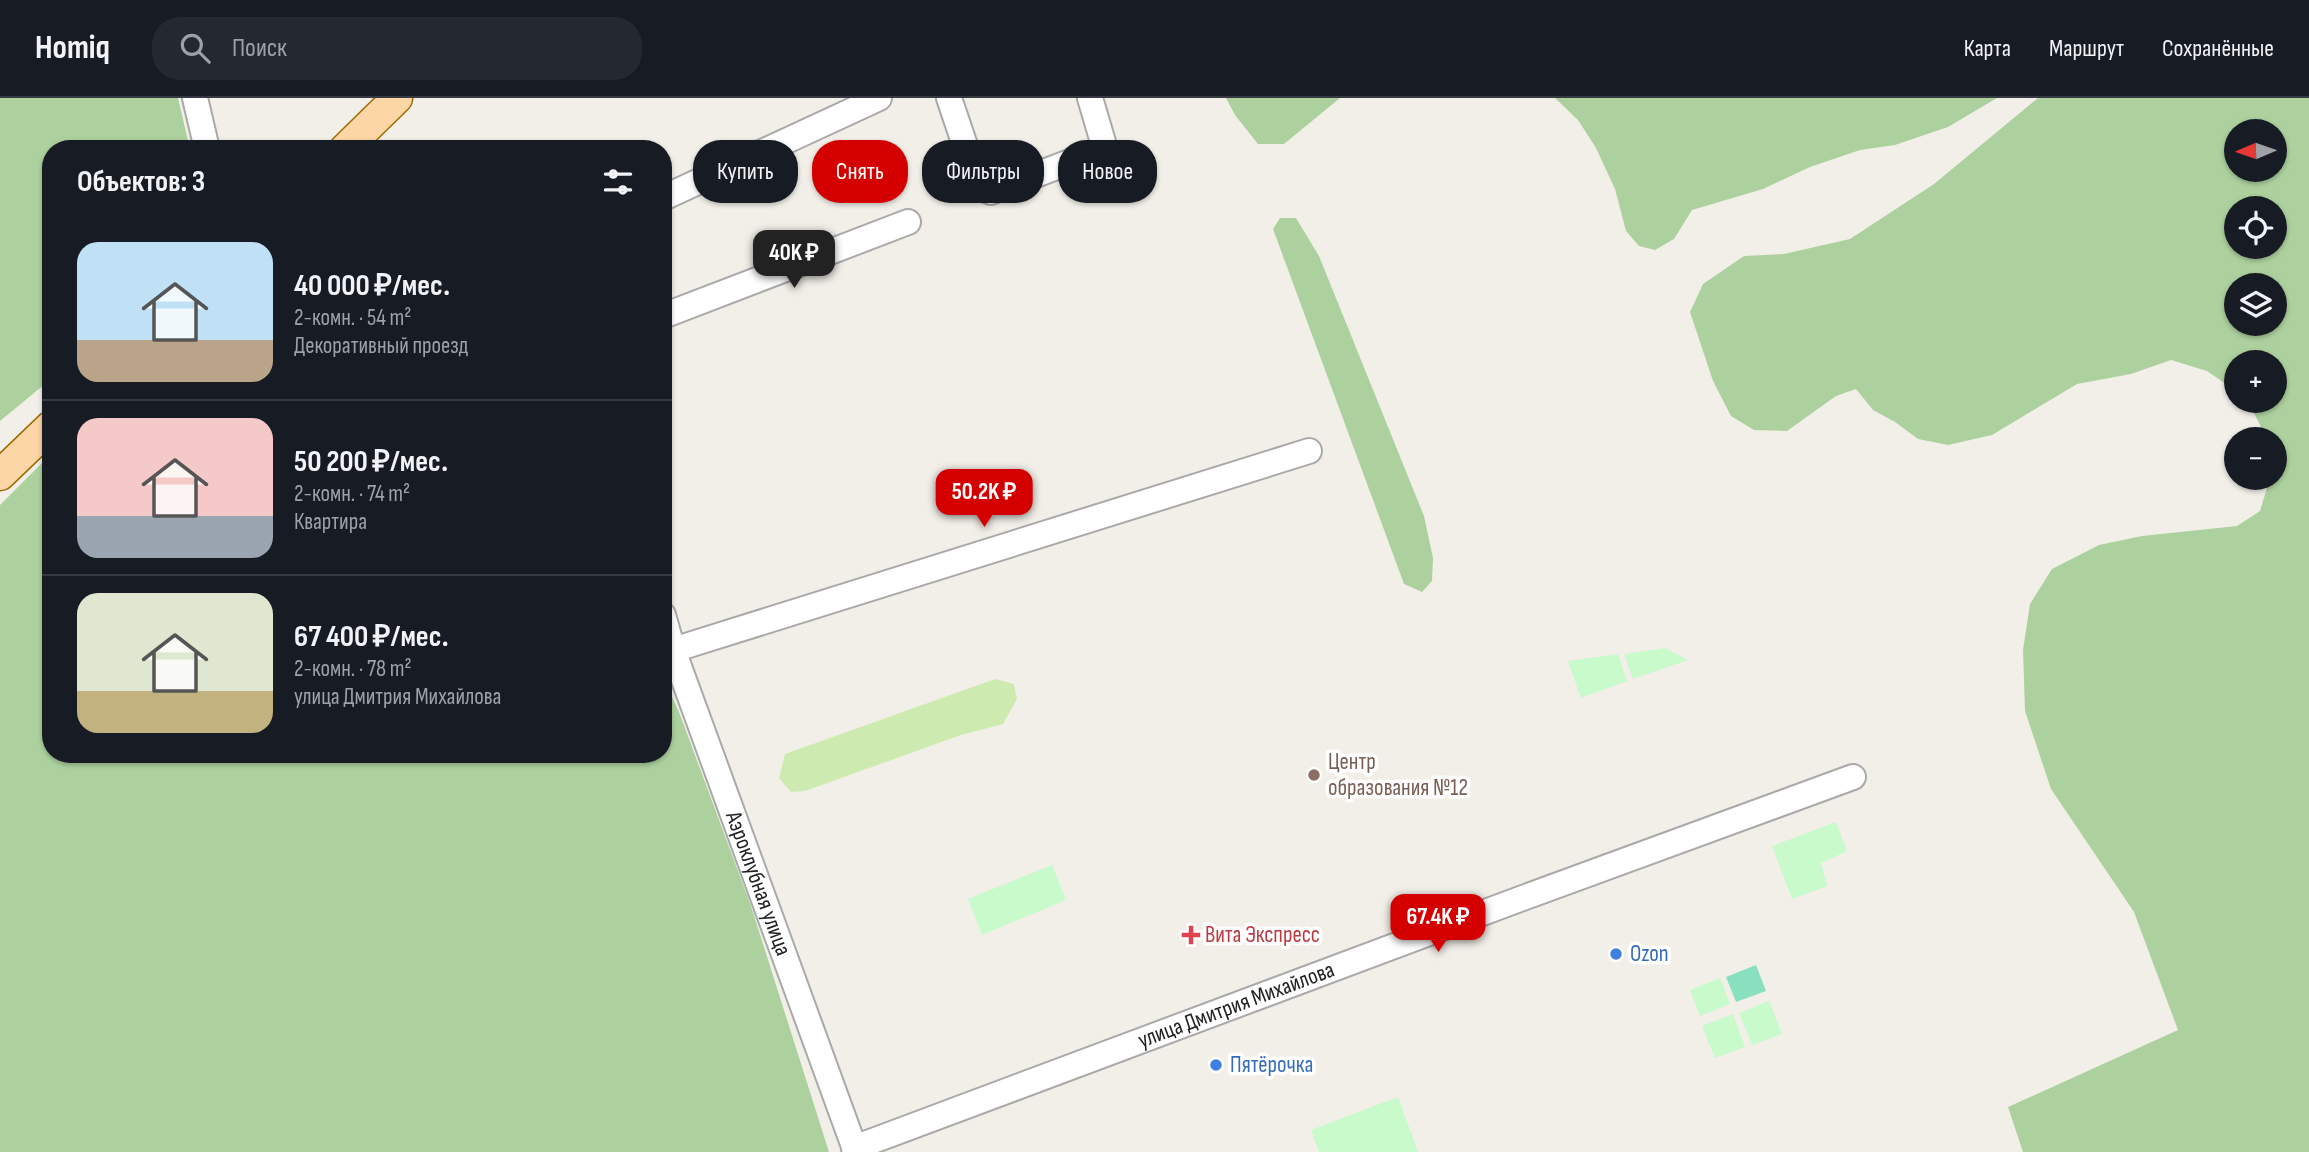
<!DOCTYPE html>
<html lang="ru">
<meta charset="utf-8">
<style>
body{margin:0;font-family:"Sofia Sans Condensed",sans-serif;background:#242831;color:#f1f3f6;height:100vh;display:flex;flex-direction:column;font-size:26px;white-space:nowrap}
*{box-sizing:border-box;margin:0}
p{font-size:23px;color:#9ea1a6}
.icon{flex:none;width:38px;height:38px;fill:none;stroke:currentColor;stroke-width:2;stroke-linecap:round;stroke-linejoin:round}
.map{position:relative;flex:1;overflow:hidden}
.side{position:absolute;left:42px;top:42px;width:630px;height:623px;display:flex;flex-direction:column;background:#171b24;border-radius:28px;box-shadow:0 2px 5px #0004}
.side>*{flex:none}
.hud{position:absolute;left:693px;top:42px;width:665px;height:63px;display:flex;gap:14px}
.needle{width:46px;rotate:268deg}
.controls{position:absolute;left:2224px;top:21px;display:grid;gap:14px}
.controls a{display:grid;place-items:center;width:63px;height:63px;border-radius:50%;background:#171b24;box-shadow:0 2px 5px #0004;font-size:35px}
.price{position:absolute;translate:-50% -60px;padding:0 16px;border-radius:14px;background:#d40000;color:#fff;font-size:23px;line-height:46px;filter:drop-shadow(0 2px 4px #0008)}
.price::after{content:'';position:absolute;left:50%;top:42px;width:21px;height:16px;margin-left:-10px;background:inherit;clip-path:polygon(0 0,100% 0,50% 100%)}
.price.on{background:#222;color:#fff}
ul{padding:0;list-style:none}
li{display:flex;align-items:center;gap:21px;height:175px;padding:0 35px}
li+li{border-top:2px solid #363941}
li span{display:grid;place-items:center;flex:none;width:196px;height:140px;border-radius:21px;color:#555}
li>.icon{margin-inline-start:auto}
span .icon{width:84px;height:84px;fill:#fffc;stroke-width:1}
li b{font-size:30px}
h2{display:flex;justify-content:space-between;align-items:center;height:84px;padding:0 35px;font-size:30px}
.chip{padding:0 24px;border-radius:28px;background:#171b24;box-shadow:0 2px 5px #0004;font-size:24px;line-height:63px}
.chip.on{background:#d40000;color:#fff}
header{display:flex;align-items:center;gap:42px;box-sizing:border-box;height:98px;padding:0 35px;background:#171b24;border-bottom:2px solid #363941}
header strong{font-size:33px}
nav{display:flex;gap:38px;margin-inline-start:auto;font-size:24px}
.search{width:490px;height:63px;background:#242831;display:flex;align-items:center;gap:18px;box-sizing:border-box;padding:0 24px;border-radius:28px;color:#9ea1a6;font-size:26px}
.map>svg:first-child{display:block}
.grass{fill:#cdebb0}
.forest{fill:#add19e;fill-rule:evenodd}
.park{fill:#c8facc}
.pitch{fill:#88e0be}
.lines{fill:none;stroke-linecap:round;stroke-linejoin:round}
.minor-casing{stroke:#a9a9a9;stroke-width:28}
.major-casing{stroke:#a06b00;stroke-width:33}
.minor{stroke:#fff;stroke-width:24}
.major{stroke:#fcd6a4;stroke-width:30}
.education-dot{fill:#8d6e63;stroke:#fff;stroke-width:2.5}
.health-dot{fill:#e0444e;stroke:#fff;stroke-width:2.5}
.shop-dot{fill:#3f7fe0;stroke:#fff;stroke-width:2.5}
.labels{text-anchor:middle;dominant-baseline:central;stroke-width:7;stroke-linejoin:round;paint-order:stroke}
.education-label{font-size:23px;fill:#785e54;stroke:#fff;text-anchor:start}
.street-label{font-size:23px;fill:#222;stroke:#fff}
.health-label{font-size:23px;fill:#be3a42;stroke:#fff;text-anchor:start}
.shop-label{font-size:23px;fill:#366cbe;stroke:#fff;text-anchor:start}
</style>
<header>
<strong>Homiq</strong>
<div class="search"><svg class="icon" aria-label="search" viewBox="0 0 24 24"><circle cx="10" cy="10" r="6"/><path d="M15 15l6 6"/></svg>Поиск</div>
<nav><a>Карта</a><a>Маршрут</a><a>Сохранённые</a></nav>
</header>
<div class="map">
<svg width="2309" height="1054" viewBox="0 0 2309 1054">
<rect width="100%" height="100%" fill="#f2efe9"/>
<polygon class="grass" points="995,581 1014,586 1017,601 1003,626 961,637 805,693 791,694 779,680 785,656"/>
<g class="forest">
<polygon points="0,0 178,0 190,51 51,51 51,281 0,323"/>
<polygon points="1226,0 1340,0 1284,46 1258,46 1235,17"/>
<polygon points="1555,0 1997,0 1948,29 1895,47 1860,52 1810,69 1763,91 1692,112 1674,141 1655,152 1639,148 1626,133 1615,91 1596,50 1578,22"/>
<path d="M 2038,0 L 2309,0 L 2309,1054 L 2023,1054 L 2008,1009 L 2178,932 L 2134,814 L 2051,691 L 2025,613 L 2023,552 L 2030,506 L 2052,471 L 2099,447 L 2142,438 L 2237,428 L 2260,413 L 2270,380 L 2275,380 L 2275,341 L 2267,341 L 2248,303 L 2275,303 L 2275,264 L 2236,264 L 2236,293 L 2207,273 L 2171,262 L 2131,276 L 2077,286 L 1992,337 L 1948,347 L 1918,341 L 1895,324 L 1873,312 L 1856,291 L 1836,298 L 1787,333 L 1754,332 L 1731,318 L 1713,283 L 1690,214 L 1703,186 L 1744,158 L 1784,156 L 1850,141 L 1934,86 ZM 2275,33 L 2275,72 L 2236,72 L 2236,33 ZM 2275,110 L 2275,149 L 2236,149 L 2236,110 ZM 2275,187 L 2275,226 L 2236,226 L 2236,187 Z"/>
<polygon points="1280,120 1296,120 1319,158 1424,418 1433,460 1432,483 1422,494 1404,486 1273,131"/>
<polygon points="51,356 51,656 663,656 663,579 679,614 751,808 829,1054 0,1054 0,407"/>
</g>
<g class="park">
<polygon points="1665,550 1688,562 1633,581 1624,556"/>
<polygon points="1618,556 1627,583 1581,600 1568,563"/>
<polygon points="1836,724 1847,753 1821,765 1827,788 1792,801 1772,748"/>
<polygon points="1052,767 1066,802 982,837 968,801"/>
<polygon points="1720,880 1730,906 1700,918 1690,892"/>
<polygon points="1769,903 1782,936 1752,947 1739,915"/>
<polygon points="1733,916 1745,949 1715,960 1702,928"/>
<polygon points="1398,999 1418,1054 1319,1054 1311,1032"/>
</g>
<polygon class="pitch" points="1756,867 1766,893 1736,904 1726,879"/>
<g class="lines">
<g class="minor-casing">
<g id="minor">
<polyline points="195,0 207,51"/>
<polyline points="949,0 979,89 991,94 1096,54 1103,44 1090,0"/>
<polyline points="663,100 879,0"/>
<polyline points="663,218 908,124"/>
<path id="s1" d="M 663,517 L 673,552 L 856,1054"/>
<polyline points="673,552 1309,353"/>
<path id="s2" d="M 854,1050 L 1520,801 L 1853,679"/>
</g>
</g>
<g class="major-casing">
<g id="major">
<polyline points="345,51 397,0"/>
<polyline points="0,377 51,328"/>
</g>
</g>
<use href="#minor" class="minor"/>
<use href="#major" class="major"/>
</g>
<circle class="education-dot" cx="1314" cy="677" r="7"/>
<path class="health-dot" d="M1187.5 826.5h7v7h7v7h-7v7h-7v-7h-7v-7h7z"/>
<g class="shop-dot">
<circle cx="1616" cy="856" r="7"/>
<circle cx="1216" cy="967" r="7"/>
</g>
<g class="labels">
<g class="education-label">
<text x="1328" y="664">Центр<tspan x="1328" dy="26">образования №12</tspan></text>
</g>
<g class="street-label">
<text stroke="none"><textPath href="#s1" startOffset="285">Аэроклубная улица</textPath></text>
<text stroke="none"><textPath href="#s2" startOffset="408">улица Дмитрия Михайлова</textPath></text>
</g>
<g class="health-label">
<text x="1205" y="837">Вита Экспресс</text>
</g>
<g class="shop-label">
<text x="1630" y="856">Ozon</text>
<text x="1230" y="967">Пятёрочка</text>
</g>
</g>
</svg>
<div class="controls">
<a><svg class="needle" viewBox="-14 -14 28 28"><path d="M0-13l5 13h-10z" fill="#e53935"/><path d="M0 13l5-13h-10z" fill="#9ea1a6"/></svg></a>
<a><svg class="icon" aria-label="locate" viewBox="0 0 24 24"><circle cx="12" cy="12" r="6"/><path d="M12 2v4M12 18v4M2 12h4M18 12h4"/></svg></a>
<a><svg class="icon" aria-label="layers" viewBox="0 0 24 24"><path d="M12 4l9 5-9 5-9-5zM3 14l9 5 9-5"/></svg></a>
<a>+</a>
<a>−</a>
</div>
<b class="price on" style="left:794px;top:192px">40K ₽</b>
<b class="price" style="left:984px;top:431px">50.2K ₽</b>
<b class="price" style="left:1438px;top:856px">67.4K ₽</b>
<div class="hud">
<a class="chip">Купить</a>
<a class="chip on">Снять</a>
<a class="chip">Фильтры</a>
<a class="chip">Новое</a>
</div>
<section class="side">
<h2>Объектов: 3<svg class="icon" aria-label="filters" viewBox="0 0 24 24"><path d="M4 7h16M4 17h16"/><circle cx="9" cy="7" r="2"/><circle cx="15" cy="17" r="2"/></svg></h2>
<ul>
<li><span style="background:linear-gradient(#bfe0f5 70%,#b9a48a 0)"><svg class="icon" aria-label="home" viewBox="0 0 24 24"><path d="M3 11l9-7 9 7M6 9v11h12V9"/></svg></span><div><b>40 000 ₽/мес.</b><p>2-комн. · 54 m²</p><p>Декоративный проезд</p></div></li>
<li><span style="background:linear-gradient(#f6c9c9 70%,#9aa5b1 0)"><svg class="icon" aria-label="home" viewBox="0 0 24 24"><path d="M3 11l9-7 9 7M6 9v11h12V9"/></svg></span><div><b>50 200 ₽/мес.</b><p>2-комн. · 74 m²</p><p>Квартира</p></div></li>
<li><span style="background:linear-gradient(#dfe7d0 70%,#c2b280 0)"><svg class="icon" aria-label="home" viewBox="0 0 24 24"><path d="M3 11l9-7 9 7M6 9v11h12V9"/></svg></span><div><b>67 400 ₽/мес.</b><p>2-комн. · 78 m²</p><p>улица Дмитрия Михайлова</p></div></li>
</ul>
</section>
</div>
